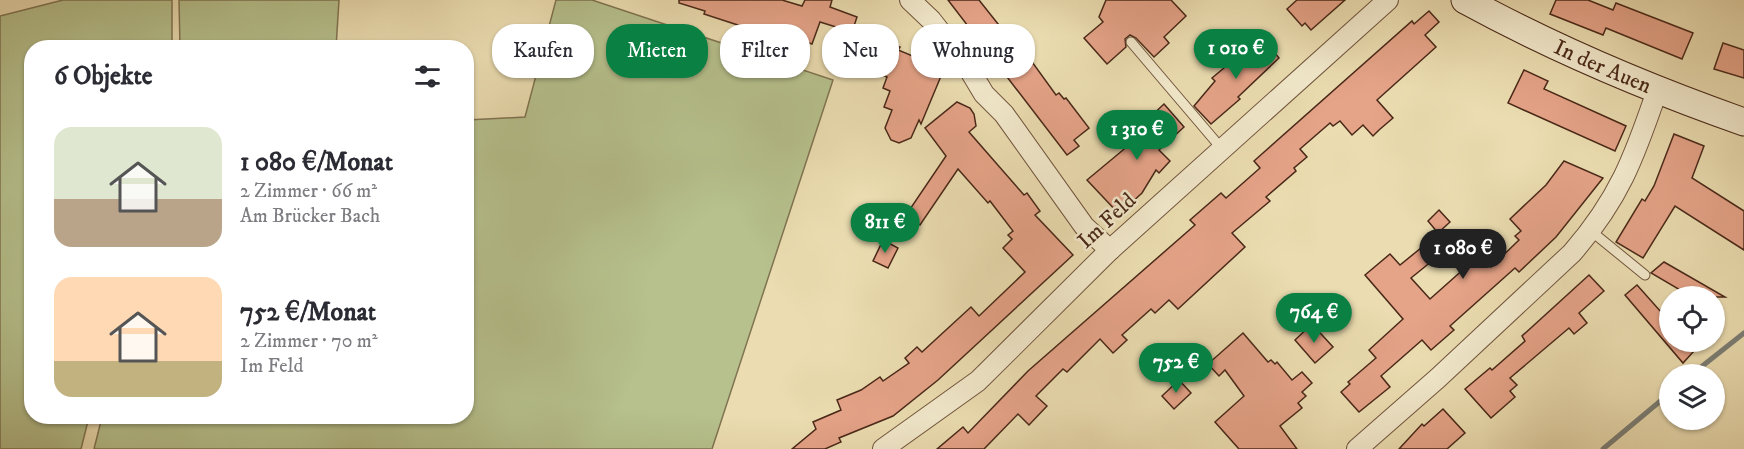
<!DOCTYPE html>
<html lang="de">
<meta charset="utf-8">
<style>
body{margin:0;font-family:"IM FELL DW Pica",serif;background:#f2f2f3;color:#2b2b33;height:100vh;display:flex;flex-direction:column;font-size:22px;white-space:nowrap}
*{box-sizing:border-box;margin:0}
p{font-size:20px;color:#7c7c81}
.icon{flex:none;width:33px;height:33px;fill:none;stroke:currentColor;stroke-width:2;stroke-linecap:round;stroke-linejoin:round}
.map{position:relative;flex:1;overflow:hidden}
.panel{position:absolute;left:24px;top:40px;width:450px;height:384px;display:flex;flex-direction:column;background:#fff;border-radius:24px;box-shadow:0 2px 4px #0004}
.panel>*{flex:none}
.guide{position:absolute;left:492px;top:24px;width:570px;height:54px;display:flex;gap:12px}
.fabs{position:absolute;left:1659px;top:286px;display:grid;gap:12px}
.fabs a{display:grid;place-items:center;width:66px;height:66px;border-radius:50%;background:#fff;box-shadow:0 2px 4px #0004;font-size:30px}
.price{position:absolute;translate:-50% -51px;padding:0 14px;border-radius:21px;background:#0b8043;color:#fff;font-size:20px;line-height:39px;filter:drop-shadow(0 2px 3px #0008)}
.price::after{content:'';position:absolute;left:50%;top:36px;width:18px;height:14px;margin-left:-9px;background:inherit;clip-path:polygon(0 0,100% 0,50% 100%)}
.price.active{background:#222;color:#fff}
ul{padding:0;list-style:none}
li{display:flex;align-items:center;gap:18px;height:150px;padding:0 30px}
li span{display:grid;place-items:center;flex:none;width:168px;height:120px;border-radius:18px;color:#555}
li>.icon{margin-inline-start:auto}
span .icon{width:72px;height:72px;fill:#fffc;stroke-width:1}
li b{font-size:26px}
h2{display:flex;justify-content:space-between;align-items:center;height:72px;padding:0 30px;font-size:26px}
.tag{padding:0 21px;border-radius:24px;background:#fff;box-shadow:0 2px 4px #0004;font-size:21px;line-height:54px}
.tag.active{background:#0b8043;color:#fff}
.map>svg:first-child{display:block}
.green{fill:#b6c18d;stroke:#807452;stroke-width:1.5}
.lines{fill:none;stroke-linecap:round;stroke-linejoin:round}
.stream{stroke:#7b7f77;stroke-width:5}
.building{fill:#e5a388;stroke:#492818;stroke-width:1.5}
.lane-casing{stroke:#72553e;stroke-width:11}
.street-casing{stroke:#72553e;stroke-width:22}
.secondary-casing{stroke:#492818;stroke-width:29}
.lane{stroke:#f2e9cc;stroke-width:9}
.street{stroke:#f2e9cc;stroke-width:20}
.secondary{stroke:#f2e9cc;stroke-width:27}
.labels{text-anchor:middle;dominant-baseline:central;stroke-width:5;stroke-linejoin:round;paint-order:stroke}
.street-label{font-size:22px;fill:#492818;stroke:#f2e9cc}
</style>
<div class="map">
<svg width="1744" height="449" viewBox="0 0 1744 449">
<rect width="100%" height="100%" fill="#ebddb1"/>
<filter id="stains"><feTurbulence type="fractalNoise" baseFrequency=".00333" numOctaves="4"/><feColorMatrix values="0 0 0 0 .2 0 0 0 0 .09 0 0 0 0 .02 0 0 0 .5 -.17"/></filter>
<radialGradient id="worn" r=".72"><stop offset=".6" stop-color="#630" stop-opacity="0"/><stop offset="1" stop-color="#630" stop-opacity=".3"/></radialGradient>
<g class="green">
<polygon points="63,0 172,0 172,48 32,48 32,417 89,417 81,449 0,449 0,16"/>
<polygon points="179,0 339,0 336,48 180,48"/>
<polygon points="556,0 592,0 833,80 712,449 94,449 102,417 466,417 467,120 525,117"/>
</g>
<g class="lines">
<g class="stream">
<polyline points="1691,375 1744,333"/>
<polyline points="1603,449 1670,393"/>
</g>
</g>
<g class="building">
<polygon points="679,0 782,0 802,6 805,0 832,0 830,7 857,17 852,32 820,22 812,44 792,37 791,40 748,26 747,28 704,14 705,11 679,3"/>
<polygon points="948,0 979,0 1002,29 1006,26 1056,95 1059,93 1064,99 1066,98 1089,128 1074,140 1079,146 1067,155"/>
<polygon points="1106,0 1171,0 1186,16 1164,37 1169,43 1154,57 1136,38 1130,35 1125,39 1126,47 1107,64 1084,38 1103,22 1099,17"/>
<polygon points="1297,0 1345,0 1311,30 1305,23 1302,26 1287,9"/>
<polygon points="1556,0 1588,0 1613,10 1616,3 1693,33 1682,59 1606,28 1603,35 1550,14"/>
<polygon points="1429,11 1439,22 1425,35 1436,47 1377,100 1393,118 1379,130 1373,136 1363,125 1352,135 1340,121 1333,126 1330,123 1300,149 1307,157 1294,168 1296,171 1266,197 1270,201 1232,233 1245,247 1178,309 1169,300 1155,313 1151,309 1122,335 1127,340 1113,353 1100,339 1067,372 1063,369 1036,396 1047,406 1029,425 1018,414 984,449 937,449 963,427 968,433 1028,371 1195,225 1190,220 1221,193 1226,198 1260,168 1254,161 1412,21 1414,24"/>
<polygon points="860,25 882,33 880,38 900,47 898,50 944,69 921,124 919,120 911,138 899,143 891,140 885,128 892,110 884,107 890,91 883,88 887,77 856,64 858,61 849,57"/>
<polygon points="1261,37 1279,58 1238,97 1240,99 1211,124 1194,106 1215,81 1212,78"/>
<polygon points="1723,43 1744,50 1744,78 1714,69"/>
<polygon points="1524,70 1548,81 1544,89 1626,126 1615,151 1508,103"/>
<polygon points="957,102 970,108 974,114 976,126 969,132 1024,195 1027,193 1040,211 1035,215 1073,255 938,380 893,416 839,438 841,442 825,449 792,449 816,429 813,422 841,410 837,400 861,390 880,377 883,381 909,363 905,358 917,347 922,352 971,307 979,316 1025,272 1003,248 1012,239 1008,235 1013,231 990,201 988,203 958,169 920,225 906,215 946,156 925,128"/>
<polygon points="1164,104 1184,127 1159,150 1170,161 1159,173 1156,170 1142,193 1119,214 1087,180 1123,150 1130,143 1129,137"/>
<polygon points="1674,134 1704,146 1692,178 1744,211 1744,250 1675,206 1643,258 1616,242 1642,199 1645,201 1654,186"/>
<polygon points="1564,161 1603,178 1556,237 1519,272 1515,268 1450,326 1454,330 1431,350 1422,340 1381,376 1390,387 1359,412 1341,392 1350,384 1348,382 1376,358 1369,350 1403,319 1365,275 1390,254 1400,265 1421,248 1432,261 1411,278 1430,299 1466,267 1463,264 1477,251 1491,267 1519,240 1515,236 1521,231 1510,219 1546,185"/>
<polygon points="1439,210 1450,222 1438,233 1428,221"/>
<polygon points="883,240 898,248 888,268 873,261"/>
<polygon points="1664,262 1725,297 1692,297 1651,273"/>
<polygon points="1589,275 1604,291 1579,313 1587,323 1574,334 1569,328 1510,378 1517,385 1510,391 1515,397 1491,418 1465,389 1490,368 1492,370 1525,341 1522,336"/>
<polygon points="1637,285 1670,322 1670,342 1687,342 1694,351 1683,363 1625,295"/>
<polygon points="1312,324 1333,347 1315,363 1295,340"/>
<polygon points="1243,333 1268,362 1271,360 1275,364 1277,362 1292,380 1302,372 1312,383 1302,392 1306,396 1298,403 1302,408 1280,426 1297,449 1239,449 1215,422 1244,396 1225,370 1219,376 1208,364"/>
<polygon points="1179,380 1191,393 1174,409 1162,396"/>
<polygon points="1443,409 1465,433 1447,449 1399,449 1422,424 1424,426"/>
</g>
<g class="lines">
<g class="lane-casing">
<g id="lane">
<polyline points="1131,42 1222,149"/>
<polyline points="1591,231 1645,275"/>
</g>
</g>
<g class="street-casing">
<g id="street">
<polyline points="910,0 931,20 969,69 984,94 1004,114 1084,226 1110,250"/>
<polyline points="883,449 978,381 1110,250 1388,0"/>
<path d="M 1357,449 L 1438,378 L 1572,253 C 1619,199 1634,158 1657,91"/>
</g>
</g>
<g class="secondary-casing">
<g id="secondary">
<path id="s1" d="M 1465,0 C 1555,49 1647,88 1744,122"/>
</g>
</g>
<use href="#lane" class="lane"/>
<use href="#street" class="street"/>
<use href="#secondary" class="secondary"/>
</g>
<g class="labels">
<g class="street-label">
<text stroke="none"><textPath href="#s1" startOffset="153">In der Auen</textPath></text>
<text transform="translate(1107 221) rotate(-43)">Im Feld</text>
</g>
</g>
<rect width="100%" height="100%" filter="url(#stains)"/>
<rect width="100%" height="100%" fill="url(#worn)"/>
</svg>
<div class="fabs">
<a><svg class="icon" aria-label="locate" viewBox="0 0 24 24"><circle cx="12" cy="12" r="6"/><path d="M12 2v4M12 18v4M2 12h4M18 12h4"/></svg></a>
<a><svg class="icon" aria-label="layers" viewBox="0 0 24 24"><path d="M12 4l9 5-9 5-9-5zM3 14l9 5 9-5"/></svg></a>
</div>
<b class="price" style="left:1236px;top:80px">1 010 €</b>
<b class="price" style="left:1137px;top:161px">1 310 €</b>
<b class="price" style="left:885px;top:254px">811 €</b>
<b class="price active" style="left:1463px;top:280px">1 080 €</b>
<b class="price" style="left:1314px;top:344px">764 €</b>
<b class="price" style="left:1176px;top:394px">752 €</b>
<div class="guide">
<a class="tag">Kaufen</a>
<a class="tag active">Mieten</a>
<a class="tag">Filter</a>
<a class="tag">Neu</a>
<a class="tag">Wohnung</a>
</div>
<section class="panel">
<h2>6 Objekte<svg class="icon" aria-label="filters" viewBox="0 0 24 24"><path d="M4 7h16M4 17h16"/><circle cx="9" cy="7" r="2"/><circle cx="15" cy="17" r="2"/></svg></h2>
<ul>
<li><span style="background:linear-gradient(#dfe7d0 60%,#b9a48a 0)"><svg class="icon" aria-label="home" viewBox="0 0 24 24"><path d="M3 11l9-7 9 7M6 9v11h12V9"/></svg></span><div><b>1 080 €/Monat</b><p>2 Zimmer · 66 m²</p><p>Am Brücker Bach</p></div></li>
<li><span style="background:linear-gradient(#ffd9b3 70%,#c2b280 0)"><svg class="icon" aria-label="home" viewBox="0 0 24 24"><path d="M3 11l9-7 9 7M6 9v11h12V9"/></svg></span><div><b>752 €/Monat</b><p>2 Zimmer · 70 m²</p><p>Im Feld</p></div></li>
</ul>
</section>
</div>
